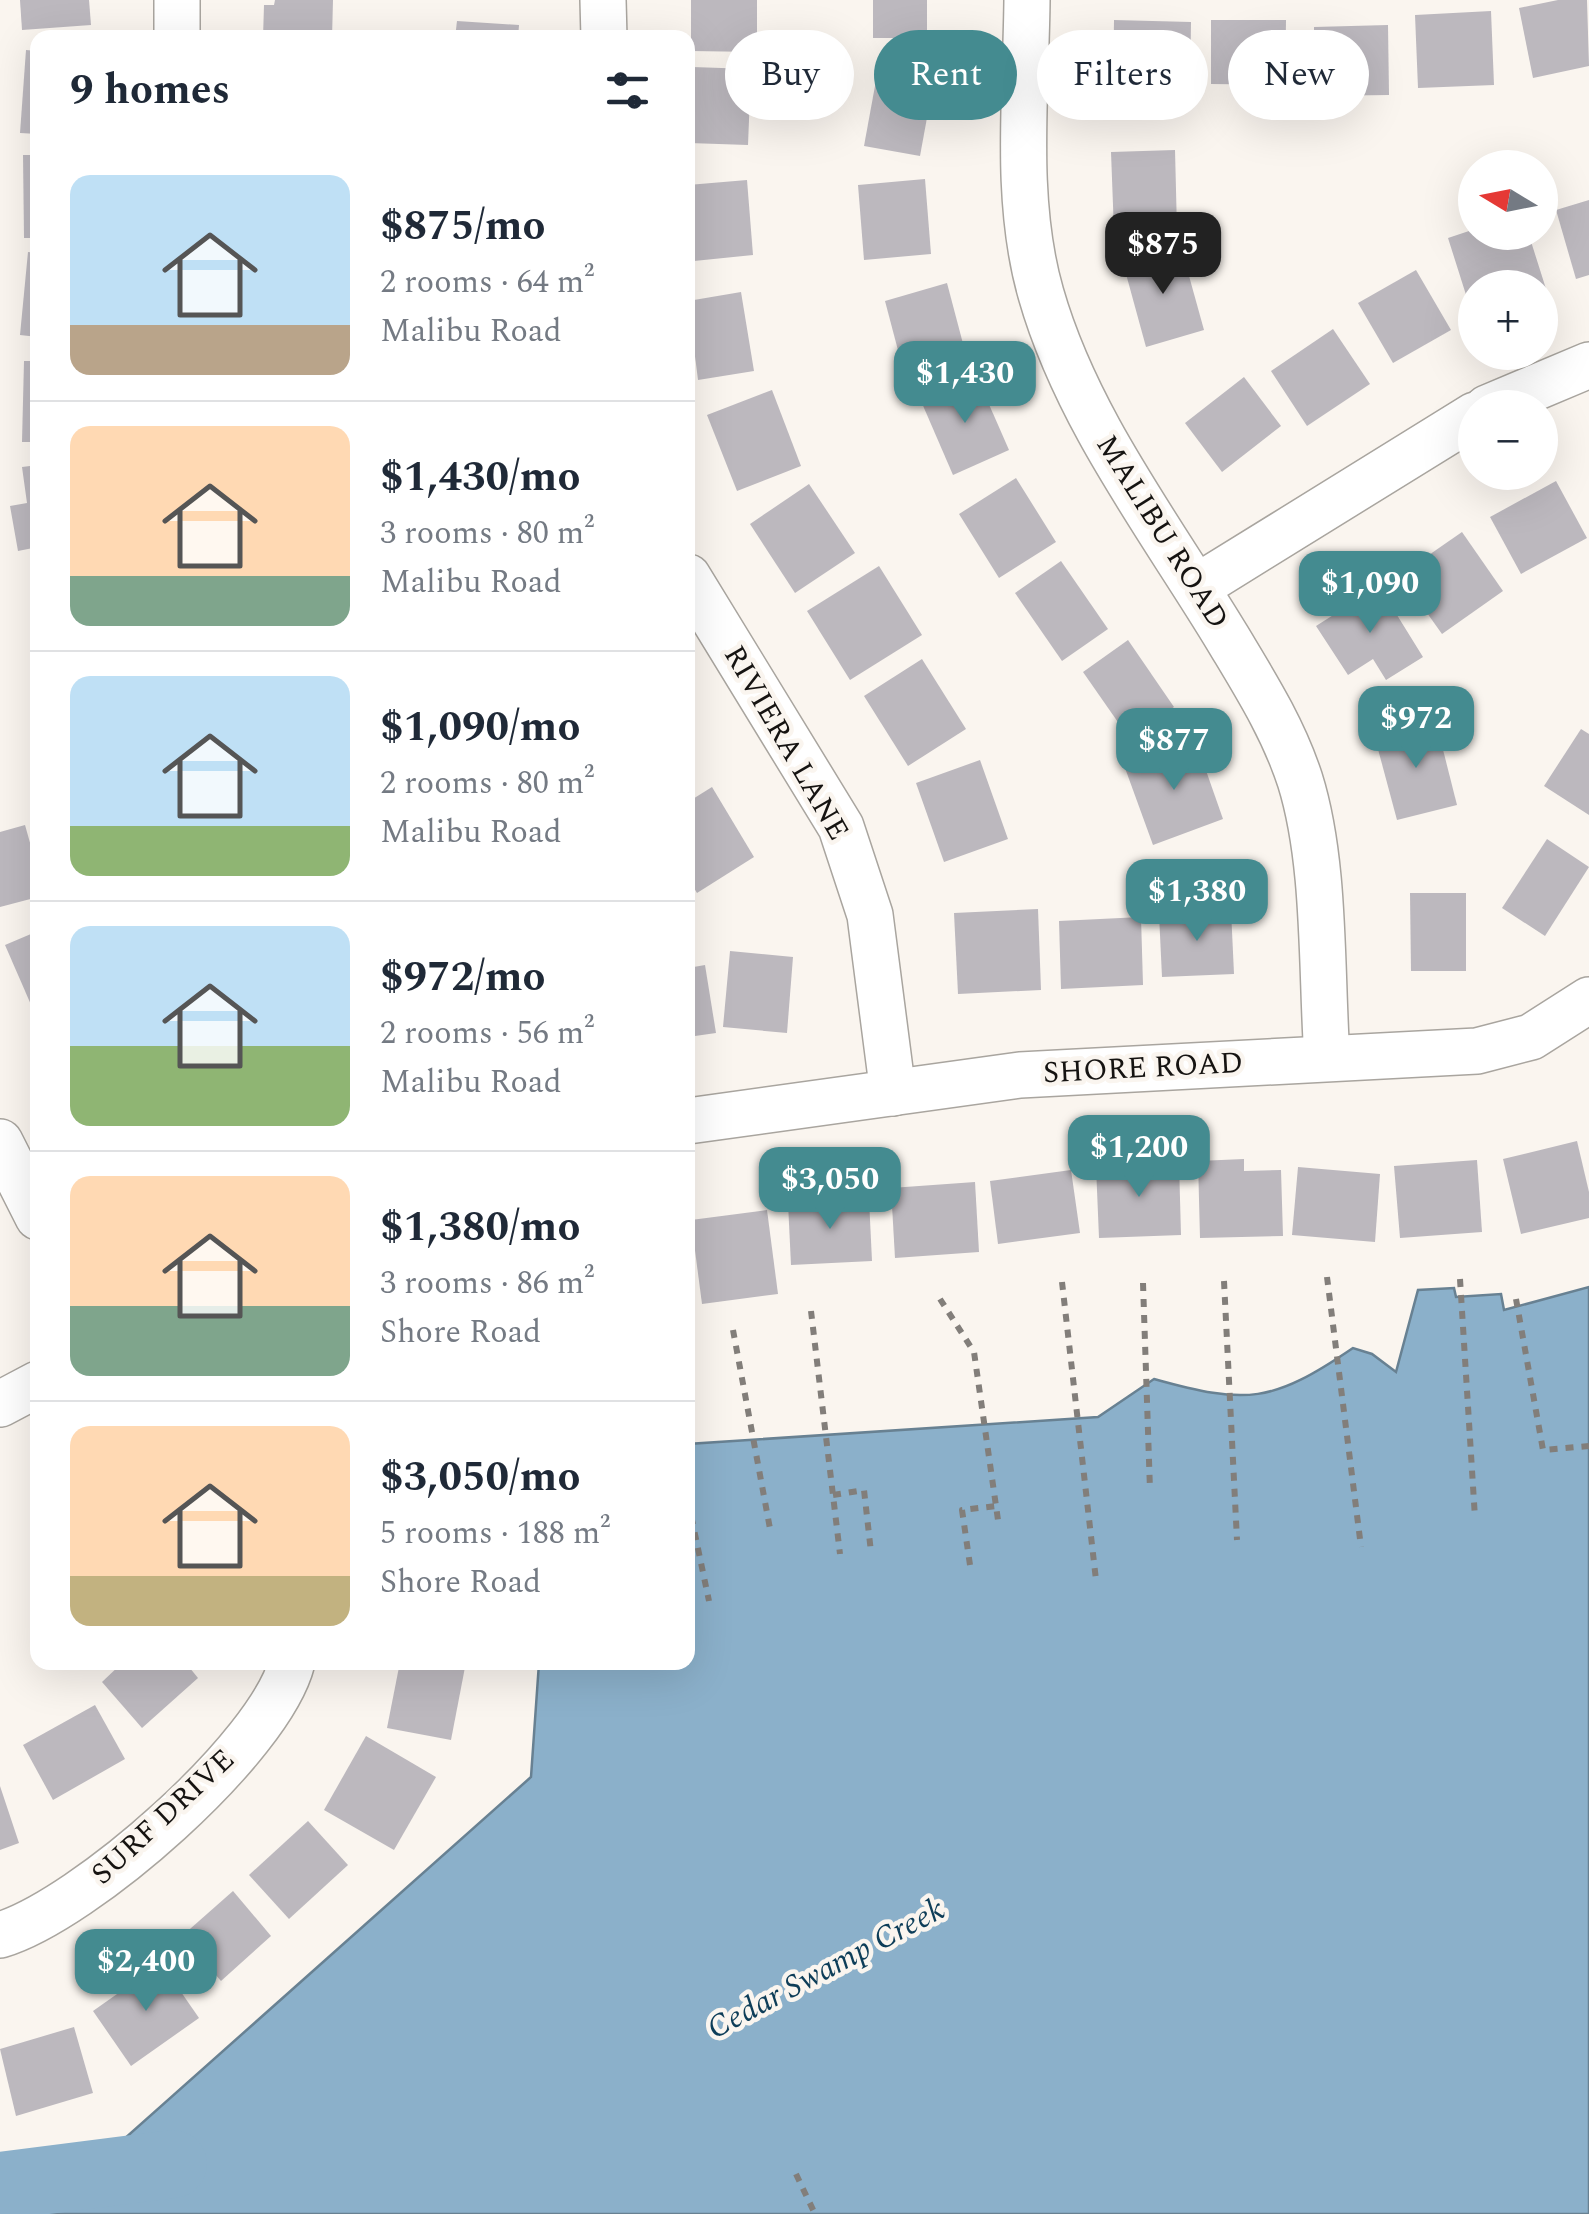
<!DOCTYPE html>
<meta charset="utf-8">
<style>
body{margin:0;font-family:Spectral,serif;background:#f6f6f7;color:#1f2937;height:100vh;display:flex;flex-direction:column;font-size:38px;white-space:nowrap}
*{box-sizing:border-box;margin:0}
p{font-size:32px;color:#747a83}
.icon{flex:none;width:55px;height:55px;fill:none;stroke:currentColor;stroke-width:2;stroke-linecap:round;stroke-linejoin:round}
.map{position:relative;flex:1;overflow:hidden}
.panel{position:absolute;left:30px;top:30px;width:665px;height:1640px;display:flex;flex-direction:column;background:#fff;border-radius:20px;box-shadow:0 10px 40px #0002}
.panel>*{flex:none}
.banner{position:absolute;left:725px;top:30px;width:712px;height:90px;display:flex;gap:20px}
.needle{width:65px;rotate:280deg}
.tools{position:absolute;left:1458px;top:150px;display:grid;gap:20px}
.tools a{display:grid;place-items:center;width:100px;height:100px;border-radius:50%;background:#fff;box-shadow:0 10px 40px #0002;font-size:50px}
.price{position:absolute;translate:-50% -85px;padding:0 22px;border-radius:20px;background:#448b90;color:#fff;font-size:32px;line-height:65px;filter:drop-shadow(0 2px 5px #0008)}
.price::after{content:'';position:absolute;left:50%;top:60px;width:30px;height:22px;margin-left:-15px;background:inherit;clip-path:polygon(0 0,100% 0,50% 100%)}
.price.active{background:#222;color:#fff}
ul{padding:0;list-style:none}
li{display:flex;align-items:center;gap:30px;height:250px;padding:0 40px}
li+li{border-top:2px solid #e0e1e3}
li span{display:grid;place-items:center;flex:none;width:280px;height:200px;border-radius:20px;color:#555}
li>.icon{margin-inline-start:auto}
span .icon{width:120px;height:120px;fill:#fffc;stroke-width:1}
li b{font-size:42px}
h2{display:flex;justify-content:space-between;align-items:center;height:120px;padding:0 40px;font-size:42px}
.pill{padding:0 35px;border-radius:45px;background:#fff;box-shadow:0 10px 40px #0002;font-size:35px;line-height:90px}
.pill.active{background:#448b90;color:#fff}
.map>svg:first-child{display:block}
.water{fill:#8bb0ca;stroke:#688192;stroke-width:2.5}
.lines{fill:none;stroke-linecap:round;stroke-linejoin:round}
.river{stroke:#8bb0ca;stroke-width:68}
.building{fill:#bcb8be}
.minor-casing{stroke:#a9a59f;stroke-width:48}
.path{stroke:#827e7a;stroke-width:6;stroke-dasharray:8 8;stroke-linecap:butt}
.minor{stroke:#fff;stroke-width:45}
.labels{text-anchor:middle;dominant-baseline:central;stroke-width:9;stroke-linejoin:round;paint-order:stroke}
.street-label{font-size:30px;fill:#151311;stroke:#faf5ef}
.water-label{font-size:32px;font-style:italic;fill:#0d3d58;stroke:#faf5ef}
</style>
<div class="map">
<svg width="1589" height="2214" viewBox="0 0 1589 2214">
<rect width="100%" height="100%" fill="#faf5ef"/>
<path class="water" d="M 1589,1287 L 1589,2214 L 0,2214 L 0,2173 L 68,2189 L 531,1777 L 539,1663 L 688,1662 L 688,1444 L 1098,1417 L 1154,1379 C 1247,1405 1272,1403 1353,1348 L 1372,1354 L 1396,1372 L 1418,1290 L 1454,1288 L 1456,1297 L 1501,1294 L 1504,1310 Z"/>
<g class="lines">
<polyline class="river" points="0,2186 173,2164"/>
</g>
<g class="building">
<polygon points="20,0 89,0 91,25 22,30"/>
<polygon points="275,0 333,0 332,38 263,38 264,5 274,5"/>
<polygon points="691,0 757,0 757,52 691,51"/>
<rect x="873" y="0" width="54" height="38"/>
<polygon points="1558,0 1587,0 1589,66 1533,78 1519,8"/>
<polygon points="1491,11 1494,85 1418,88 1415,15"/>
<polygon points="1114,20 1191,22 1190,89 1113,88"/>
<polygon points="1211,20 1286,20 1285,85 1211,84"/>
<polygon points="457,21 519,25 518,38 455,38"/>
<polygon points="1388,25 1389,95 1314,96 1314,27"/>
<polygon points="26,50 38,51 38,134 20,133"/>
<polygon points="879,64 935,74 920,156 864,146"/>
<polygon points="692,67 751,69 748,145 689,143"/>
<polygon points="1175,150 1177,230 1114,232 1111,152"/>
<polygon points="23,155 38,155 38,238 24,238"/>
<polygon points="925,179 931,254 864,260 858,185"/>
<polygon points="747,180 753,255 694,261 688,185"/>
<polygon points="1589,200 1589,275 1576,279 1556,210"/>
<polygon points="1475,229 1528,232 1547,292 1540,295 1540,288 1475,288 1474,320 1448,238"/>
<polygon points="1181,247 1204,330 1146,347 1123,263"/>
<polygon points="28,252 38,253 38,337 20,335"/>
<polygon points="1416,270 1451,330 1393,363 1358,303"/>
<polygon points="947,283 966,355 904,373 885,301"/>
<polygon points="741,292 754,371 698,380 688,301"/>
<polygon points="1333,329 1370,384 1307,426 1271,371"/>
<polygon points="24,361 38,361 38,442 22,442"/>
<polygon points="977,377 1009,450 953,475 921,401"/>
<polygon points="1244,377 1281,426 1222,472 1185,423"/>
<polygon points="772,390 801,466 737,491 707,415"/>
<polygon points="38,465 38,547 18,551 10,506 27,503 22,467"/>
<polygon points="1016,478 1056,542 999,578 959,514"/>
<polygon points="1556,481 1587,538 1521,574 1490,517"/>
<polygon points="809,484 855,553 795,593 750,524"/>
<polygon points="1462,532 1503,591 1442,634 1400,575"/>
<polygon points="1061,561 1108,629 1062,661 1015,593"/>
<polygon points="879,566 922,635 850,680 807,611"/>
<polygon points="1379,586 1423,657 1386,680 1373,659 1348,675 1316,626"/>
<polygon points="1128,640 1174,707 1129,738 1083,672"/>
<polygon points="922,659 966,729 908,766 864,696"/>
<polygon points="1436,722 1457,805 1397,820 1375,738"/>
<polygon points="1581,729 1589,734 1589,815 1544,786"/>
<polygon points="1196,742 1223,819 1153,845 1125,768"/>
<polygon points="980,760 1008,839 944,862 916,783"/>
<polygon points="712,787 754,857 697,893 688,878 688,802"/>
<polygon points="25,825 38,871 38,897 0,907 0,832"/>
<polygon points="1547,839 1589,867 1545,936 1502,908"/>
<polygon points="1410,893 1466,893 1466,971 1411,971"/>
<polygon points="1038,909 1041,990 958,994 954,913"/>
<polygon points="1231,910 1234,974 1162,977 1159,914"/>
<polygon points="1141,917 1143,985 1061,989 1059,921"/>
<polygon points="38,931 38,1005 32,1007 5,945"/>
<polygon points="730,951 793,957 787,1033 723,1027"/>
<polygon points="705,965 716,1033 688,1037 688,968"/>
<polygon points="1577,1141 1589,1192 1589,1218 1521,1234 1503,1159"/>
<polygon points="1244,1159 1244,1171 1281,1170 1283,1236 1200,1238 1198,1161"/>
<polygon points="1477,1160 1482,1232 1400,1238 1394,1166"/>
<polygon points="1179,1163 1181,1235 1099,1238 1096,1166"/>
<polygon points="1298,1167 1380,1174 1375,1242 1292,1235"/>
<polygon points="1071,1170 1080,1233 998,1244 990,1181"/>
<polygon points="975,1182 979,1252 895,1258 891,1188"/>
<polygon points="869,1199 872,1261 791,1265 788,1203"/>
<polygon points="767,1210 778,1294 702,1304 691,1220"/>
<polygon points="123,1662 185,1662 198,1678 142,1728 102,1682"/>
<polygon points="400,1662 466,1662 451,1740 387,1728"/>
<polygon points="95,1705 125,1759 53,1800 23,1745"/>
<polygon points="366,1736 436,1777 394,1850 324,1810"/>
<polygon points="0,1786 19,1843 0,1850"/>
<polygon points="308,1821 348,1865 289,1919 249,1875"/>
<polygon points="233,1891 271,1936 221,1981 182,1936"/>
<polygon points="161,1963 199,2018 131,2066 93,2011"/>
<polygon points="74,2027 93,2093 16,2116 0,2049"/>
</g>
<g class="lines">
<g class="minor-casing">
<g id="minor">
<polyline points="603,0 604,38"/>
<path d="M 1027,0 C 1026,96 1014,201 1041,294 C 1077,420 1161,528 1228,639 C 1255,684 1283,728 1300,780 C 1326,863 1321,970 1327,1058"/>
<polyline points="177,38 177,0"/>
<polyline points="1487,408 1589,365"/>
<polyline points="688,577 841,827 870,915 893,1093"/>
<polyline points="1197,587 1475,415"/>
<polyline points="688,1121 1020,1075 1477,1051 1531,1037 1589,1000"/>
<polyline points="0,1142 38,1217"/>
<polyline points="0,1404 38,1384"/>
<path d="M 0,1935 C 84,1910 270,1748 292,1662"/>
</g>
</g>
<g class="path">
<polyline points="1327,1277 1361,1547"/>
<polyline points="1460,1279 1475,1518"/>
<polyline points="1224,1281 1237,1540"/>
<polyline points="1062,1282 1096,1580"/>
<polyline points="1143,1283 1150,1490"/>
<polyline points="940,1299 974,1352 999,1527"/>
<polyline points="1516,1299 1543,1450 1589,1446"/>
<polyline points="811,1311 840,1554"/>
<polyline points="733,1330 771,1534"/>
<polyline points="833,1495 864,1490 871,1552"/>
<polyline points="688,1501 709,1601"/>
<polyline points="970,1565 962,1510 996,1506"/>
<polyline points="796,2174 815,2214"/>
</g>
<use href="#minor" class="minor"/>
</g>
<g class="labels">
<g class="street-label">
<text transform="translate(1162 532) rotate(58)">MALIBU ROAD</text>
<text transform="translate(786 743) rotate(60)">RIVIERA LANE</text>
<text transform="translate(1143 1068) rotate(-3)">SHORE ROAD</text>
<text transform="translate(163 1817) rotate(-43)">SURF DRIVE</text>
</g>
<g class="water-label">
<text transform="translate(826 1969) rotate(-28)">Cedar Swamp Creek</text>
</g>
</g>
</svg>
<div class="tools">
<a><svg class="needle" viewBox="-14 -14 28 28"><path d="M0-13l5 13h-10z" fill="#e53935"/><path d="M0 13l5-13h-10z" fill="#747a83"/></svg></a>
<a>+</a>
<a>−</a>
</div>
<b class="price active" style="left:1163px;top:297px">$875</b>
<b class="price" style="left:965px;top:426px">$1,430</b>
<b class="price" style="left:1370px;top:636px">$1,090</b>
<b class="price" style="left:1416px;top:771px">$972</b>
<b class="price" style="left:1174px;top:793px">$877</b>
<b class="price" style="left:1197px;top:944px">$1,380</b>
<b class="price" style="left:1139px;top:1200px">$1,200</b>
<b class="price" style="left:830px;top:1232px">$3,050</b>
<b class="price" style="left:146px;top:2014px">$2,400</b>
<div class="banner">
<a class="pill">Buy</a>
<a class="pill active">Rent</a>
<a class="pill">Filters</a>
<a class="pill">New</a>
</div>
<section class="panel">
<h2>9 homes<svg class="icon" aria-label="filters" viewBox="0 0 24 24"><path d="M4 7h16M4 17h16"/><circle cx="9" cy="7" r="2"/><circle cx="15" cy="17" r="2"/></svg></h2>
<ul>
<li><span style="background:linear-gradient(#bfe0f5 75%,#b9a48a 0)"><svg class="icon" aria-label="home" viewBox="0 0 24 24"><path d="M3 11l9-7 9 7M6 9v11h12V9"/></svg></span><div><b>$875/mo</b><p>2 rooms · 64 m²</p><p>Malibu Road</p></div></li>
<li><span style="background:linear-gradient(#ffd9b3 75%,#7fa58c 0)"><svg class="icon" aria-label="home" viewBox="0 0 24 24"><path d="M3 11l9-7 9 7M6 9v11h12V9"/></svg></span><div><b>$1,430/mo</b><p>3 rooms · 80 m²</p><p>Malibu Road</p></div></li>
<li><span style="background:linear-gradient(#bfe0f5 75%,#8fb573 0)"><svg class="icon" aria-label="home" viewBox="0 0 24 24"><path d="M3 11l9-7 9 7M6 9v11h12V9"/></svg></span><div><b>$1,090/mo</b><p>2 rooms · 80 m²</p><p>Malibu Road</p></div></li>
<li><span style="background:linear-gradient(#bfe0f5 60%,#8fb573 0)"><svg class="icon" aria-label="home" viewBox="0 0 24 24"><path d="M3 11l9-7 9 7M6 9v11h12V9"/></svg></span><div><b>$972/mo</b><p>2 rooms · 56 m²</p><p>Malibu Road</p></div></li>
<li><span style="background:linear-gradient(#ffd9b3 65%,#7fa58c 0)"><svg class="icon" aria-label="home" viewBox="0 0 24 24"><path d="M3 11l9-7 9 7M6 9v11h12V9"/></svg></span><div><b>$1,380/mo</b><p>3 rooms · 86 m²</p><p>Shore Road</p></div></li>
<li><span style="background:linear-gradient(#ffd9b3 75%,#c2b280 0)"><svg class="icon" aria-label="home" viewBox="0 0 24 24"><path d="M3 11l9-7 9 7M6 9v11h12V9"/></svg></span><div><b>$3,050/mo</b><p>5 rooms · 188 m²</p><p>Shore Road</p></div></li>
</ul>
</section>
</div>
